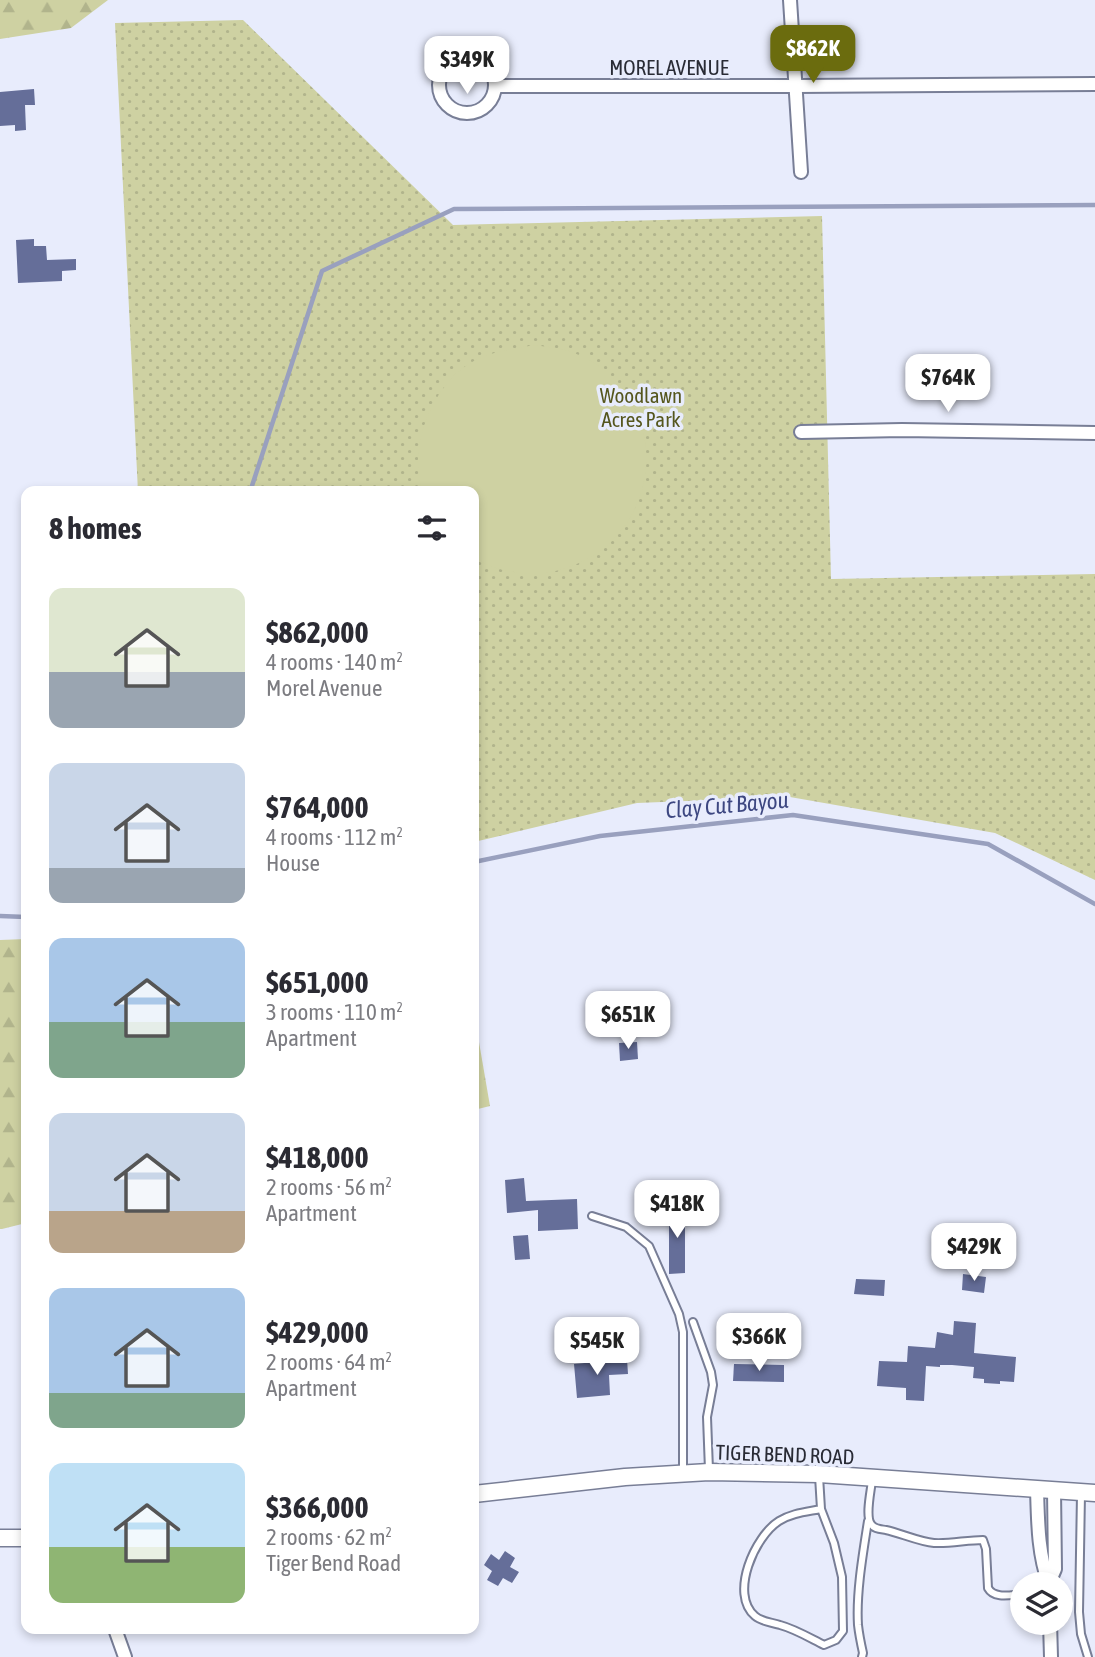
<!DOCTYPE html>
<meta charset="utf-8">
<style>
body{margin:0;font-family:"Asap Condensed",sans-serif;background:#f2f2f3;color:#2b2b33;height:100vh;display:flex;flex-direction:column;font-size:26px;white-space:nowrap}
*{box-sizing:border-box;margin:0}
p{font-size:23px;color:#7c7c81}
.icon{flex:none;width:38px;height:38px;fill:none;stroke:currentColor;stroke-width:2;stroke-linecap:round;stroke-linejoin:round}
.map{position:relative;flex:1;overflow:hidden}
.details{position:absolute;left:21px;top:486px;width:458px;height:1148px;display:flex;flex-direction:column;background:#fff;border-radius:14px;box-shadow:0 4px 10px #0003}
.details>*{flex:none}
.controls{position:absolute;left:1010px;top:1572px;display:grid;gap:14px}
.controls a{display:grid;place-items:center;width:63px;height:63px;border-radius:50%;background:#fff;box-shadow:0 4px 10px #0003;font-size:35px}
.price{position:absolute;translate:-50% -60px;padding:0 16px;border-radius:14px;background:#fff;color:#222;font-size:23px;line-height:46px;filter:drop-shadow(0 2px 4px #0008)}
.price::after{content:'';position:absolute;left:50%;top:42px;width:21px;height:16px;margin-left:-10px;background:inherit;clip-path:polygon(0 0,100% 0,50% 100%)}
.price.active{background:#6b6c0e;color:#fff}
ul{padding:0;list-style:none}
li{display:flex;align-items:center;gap:21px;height:175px;padding:0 28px}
li span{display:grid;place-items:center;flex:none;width:196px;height:140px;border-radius:14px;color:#555}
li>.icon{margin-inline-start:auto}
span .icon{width:84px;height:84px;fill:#fffc;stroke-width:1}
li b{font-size:30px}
h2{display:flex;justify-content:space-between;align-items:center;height:84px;padding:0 28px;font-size:30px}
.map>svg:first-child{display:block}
.forest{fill:url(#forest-firs)}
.park{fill:url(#park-dots)}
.pitch{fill:#ced1a2}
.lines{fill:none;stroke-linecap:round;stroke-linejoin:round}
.stream{stroke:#99a0be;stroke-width:4.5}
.building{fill:#656e99}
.service-casing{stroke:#787e96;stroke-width:10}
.minor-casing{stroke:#787e96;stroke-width:16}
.secondary-casing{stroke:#787e96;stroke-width:19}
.service{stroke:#fff;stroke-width:6}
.minor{stroke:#fff;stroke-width:12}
.secondary{stroke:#fff;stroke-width:16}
.labels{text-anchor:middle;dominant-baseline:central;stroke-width:7;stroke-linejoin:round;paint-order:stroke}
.street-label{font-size:21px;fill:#292b35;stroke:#e8ecfc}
.park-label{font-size:21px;fill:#55561d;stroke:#e8ecfc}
.water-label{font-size:23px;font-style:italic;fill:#3d4781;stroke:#e8ecfc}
</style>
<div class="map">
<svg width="1095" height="1657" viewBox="0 0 1095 1657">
<defs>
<pattern id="forest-firs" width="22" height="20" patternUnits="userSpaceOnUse" patternTransform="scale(1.75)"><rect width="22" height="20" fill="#ced1a2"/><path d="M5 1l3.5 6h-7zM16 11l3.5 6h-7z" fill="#b1b48c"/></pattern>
<pattern id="park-dots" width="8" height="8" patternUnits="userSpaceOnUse" patternTransform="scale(1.75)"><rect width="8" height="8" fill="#ced1a2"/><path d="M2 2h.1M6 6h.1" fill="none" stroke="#b1b48c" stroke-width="1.8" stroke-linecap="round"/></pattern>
</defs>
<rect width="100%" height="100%" fill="#e8ecfc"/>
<g class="forest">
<polygon points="0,0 108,0 71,28 0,39"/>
<polygon points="26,939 26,1223 2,1229 0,1229 0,940"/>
<polygon points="474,1013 490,1106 474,1110"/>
</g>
<polygon class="park" points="243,20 453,225 822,216 831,579 1095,574 1095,880 995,833 790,797 637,803 474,842 474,492 138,492 115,23"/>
<path class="pitch" d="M 535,345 C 547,347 561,348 572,352 C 681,394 667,549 551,572 C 526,576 497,572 474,558 L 474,492 L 423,492 C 407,450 431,389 467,365 C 488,352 511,349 535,345 Z"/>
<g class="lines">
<g class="stream">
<polyline points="250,492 322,271 454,209 1095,205"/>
<polyline points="474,862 600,836 793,815 988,844 1095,904"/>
<polyline points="0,916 26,917"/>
</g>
</g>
<g class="building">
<polygon points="34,89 35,105 25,105 26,130 15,131 15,125 0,126 0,92"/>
<polygon points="34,239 34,246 46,246 47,260 76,259 76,270 62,271 62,281 18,283 16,240"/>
<polygon points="637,1042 638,1059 620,1061 619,1043"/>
<polygon points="524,1178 526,1201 577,1199 578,1229 538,1231 538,1210 507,1213 505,1180"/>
<polygon points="669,1207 685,1207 685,1273 669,1274"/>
<polygon points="528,1235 530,1259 515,1260 513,1236"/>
<polygon points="963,1274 986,1277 984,1293 962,1290"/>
<polygon points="856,1279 885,1280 884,1296 854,1294"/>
<polygon points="954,1321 976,1323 974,1353 1016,1357 1014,1382 1000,1381 1000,1384 984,1383 984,1379 973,1378 974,1367 952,1365 940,1365 940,1367 926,1366 924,1401 906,1400 906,1388 877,1386 879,1361 907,1362 908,1346 935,1348 937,1332 953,1335"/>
<polygon points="627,1359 628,1374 609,1375 610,1395 577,1398 574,1364"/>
<polygon points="734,1364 784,1365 784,1382 733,1381"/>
<polygon points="505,1551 515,1558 510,1567 519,1572 512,1583 503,1578 498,1586 487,1580 492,1571 484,1565 491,1554 499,1560"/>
</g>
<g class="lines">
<g class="service-casing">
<g id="service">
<polyline points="592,1216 626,1227 649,1246 679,1314 683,1332 683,1471"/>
<polyline points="693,1322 711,1372 713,1385 707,1417 709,1470"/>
<path d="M 819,1476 L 821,1509 L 834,1543 L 842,1577 L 843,1631 L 836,1640 L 824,1645 C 810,1638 795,1629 780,1625 C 771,1622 762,1622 755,1616 C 729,1594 755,1536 779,1521 C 792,1513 806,1512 821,1509"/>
<path d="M 872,1480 C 871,1491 865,1516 871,1524 C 874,1529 880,1529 886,1530 C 900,1533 920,1542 934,1543 C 950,1544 967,1540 983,1540 L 986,1549 L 988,1588 C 994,1599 1010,1595 1022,1594"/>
<polyline points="1081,1494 1079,1612 1081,1634 1088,1657"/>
<path d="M 862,1657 L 863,1653 C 861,1644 859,1634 858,1625 C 856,1593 863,1553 868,1521"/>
</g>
</g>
<g class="minor-casing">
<g id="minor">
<polyline points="790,0 801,172"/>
<circle cx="467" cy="85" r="28"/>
<polyline points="496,86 796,86 1095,84"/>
<polyline points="801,432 902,430 1095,433"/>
<path d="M 1037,1489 C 1038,1522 1038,1553 1049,1584"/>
<polyline points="1049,1583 1055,1569 1054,1490"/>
<polyline points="1050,1622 1051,1657"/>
<polyline points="115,1629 125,1657"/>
</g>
</g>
<g class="secondary-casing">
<g id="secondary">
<polyline points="474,1494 625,1477 709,1472 819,1474 1095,1493"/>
<polyline points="0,1538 26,1538"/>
</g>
</g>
<use href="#service" class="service"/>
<use href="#minor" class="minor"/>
<use href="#secondary" class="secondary"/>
</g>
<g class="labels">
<g class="street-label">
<text x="669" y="67">MOREL AVENUE</text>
<text transform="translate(785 1454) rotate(2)">TIGER BEND ROAD</text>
</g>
<g class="park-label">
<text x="641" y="395">Woodlawn<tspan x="641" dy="24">Acres Park</tspan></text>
</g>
<g class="water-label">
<text transform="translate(727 805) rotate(-5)">Clay Cut Bayou</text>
</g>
</g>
</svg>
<div class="controls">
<a><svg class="icon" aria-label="layers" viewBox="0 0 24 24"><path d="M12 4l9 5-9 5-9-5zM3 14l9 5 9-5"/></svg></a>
</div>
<b class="price active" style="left:813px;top:85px">$862K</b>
<b class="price" style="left:467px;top:96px">$349K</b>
<b class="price" style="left:948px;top:414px">$764K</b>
<b class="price" style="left:628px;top:1051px">$651K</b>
<b class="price" style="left:677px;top:1240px">$418K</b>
<b class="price" style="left:974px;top:1283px">$429K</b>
<b class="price" style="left:759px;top:1373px">$366K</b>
<b class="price" style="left:597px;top:1377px">$545K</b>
<section class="details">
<h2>8 homes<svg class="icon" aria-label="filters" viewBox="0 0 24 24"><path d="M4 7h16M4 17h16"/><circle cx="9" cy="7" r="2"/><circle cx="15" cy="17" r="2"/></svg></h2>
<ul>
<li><span style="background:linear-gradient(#dfe7d0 60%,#9aa5b1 0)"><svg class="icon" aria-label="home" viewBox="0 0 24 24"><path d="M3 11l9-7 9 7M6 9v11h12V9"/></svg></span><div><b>$862,000</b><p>4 rooms · 140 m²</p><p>Morel Avenue</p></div></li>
<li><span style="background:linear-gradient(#c9d6e8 75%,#9aa5b1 0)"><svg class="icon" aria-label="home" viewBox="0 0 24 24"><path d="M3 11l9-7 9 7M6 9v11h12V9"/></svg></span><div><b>$764,000</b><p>4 rooms · 112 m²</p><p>House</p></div></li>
<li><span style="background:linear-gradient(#a9c7e8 60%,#7fa58c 0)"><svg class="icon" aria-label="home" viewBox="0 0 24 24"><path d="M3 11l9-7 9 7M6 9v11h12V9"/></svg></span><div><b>$651,000</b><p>3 rooms · 110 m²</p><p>Apartment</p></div></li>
<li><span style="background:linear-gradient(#c9d6e8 70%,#b9a48a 0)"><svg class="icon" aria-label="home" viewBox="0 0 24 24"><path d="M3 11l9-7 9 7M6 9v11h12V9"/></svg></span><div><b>$418,000</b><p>2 rooms · 56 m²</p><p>Apartment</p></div></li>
<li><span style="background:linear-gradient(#a9c7e8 75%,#7fa58c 0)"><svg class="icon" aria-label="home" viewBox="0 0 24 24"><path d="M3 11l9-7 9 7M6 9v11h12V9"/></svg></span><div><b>$429,000</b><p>2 rooms · 64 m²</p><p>Apartment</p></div></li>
<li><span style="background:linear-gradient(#bfe0f5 60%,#8fb573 0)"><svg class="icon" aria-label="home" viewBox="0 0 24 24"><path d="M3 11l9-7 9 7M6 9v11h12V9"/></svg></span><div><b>$366,000</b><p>2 rooms · 62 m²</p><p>Tiger Bend Road</p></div></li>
</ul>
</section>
</div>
